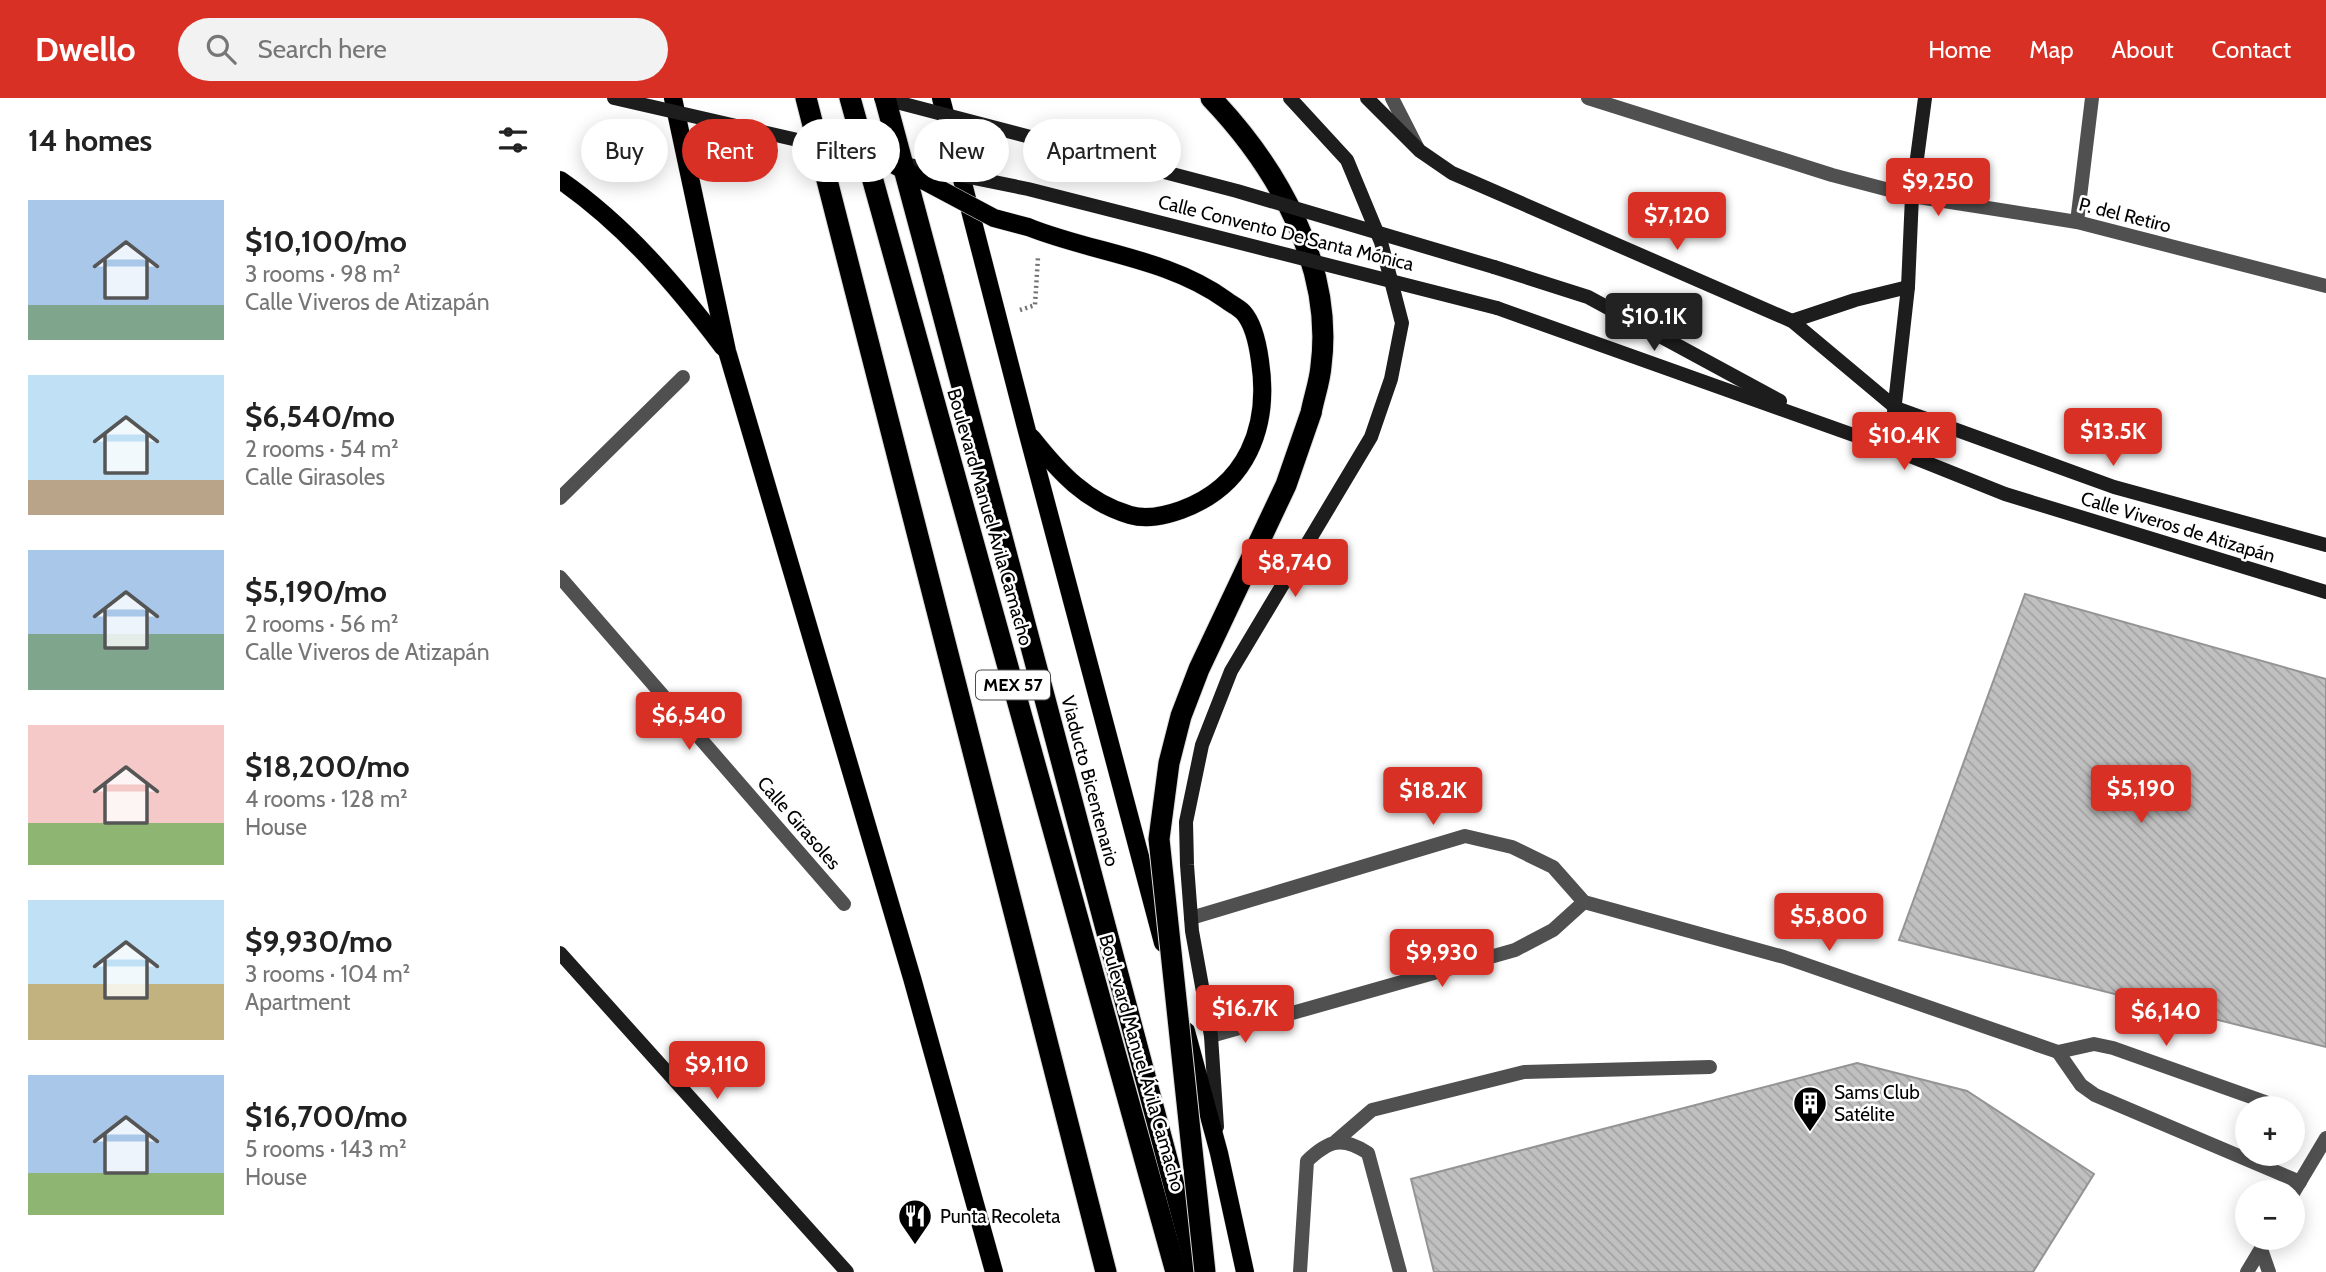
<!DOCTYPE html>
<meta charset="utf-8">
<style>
body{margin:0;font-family:Cabin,sans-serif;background:#f2f2f2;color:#222;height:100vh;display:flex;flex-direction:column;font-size:26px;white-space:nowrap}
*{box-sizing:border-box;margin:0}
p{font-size:23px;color:#767676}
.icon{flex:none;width:38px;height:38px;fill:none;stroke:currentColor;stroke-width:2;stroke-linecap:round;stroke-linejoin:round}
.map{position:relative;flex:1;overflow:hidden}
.side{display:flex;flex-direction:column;background:#fff;width:560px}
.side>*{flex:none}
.banner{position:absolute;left:21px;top:21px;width:665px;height:63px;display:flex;gap:14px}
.controls{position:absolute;left:1675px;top:998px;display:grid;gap:14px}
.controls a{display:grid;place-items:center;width:70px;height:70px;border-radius:50%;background:#fff;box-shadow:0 4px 18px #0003;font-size:35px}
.price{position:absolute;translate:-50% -60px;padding:0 16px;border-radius:7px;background:#d93025;color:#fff;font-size:23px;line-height:46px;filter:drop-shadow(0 2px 4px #0008)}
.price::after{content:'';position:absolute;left:50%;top:42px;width:21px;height:16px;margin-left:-10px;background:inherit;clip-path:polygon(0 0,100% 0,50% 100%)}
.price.current{background:#222;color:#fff}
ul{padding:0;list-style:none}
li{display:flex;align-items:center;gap:21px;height:175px;padding:0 28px}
li span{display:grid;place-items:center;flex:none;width:196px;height:140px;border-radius:0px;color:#555}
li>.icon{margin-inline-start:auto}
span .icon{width:84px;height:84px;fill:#fffc;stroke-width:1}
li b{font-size:30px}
h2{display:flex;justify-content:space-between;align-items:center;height:84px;padding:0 28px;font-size:30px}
.chip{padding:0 24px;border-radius:32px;background:#fff;box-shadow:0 4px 18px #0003;font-size:24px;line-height:63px}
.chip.current{background:#d93025;color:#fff}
header{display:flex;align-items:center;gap:42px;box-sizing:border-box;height:98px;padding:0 35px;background:#d93025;color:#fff}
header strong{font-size:33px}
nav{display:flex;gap:38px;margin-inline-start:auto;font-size:24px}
.search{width:490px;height:63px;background:#f2f2f2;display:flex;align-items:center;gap:18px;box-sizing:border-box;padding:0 24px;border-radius:38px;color:#767676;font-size:26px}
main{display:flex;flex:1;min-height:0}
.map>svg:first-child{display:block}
.building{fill:url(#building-back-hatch);stroke:#949494;stroke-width:2}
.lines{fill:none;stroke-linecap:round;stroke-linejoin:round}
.primary-casing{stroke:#dbdbdb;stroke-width:19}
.highway-casing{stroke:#dbdbdb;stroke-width:23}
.path{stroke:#727272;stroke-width:4.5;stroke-dasharray:2 3.5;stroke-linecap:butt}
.lane{stroke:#505050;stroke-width:14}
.street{stroke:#505050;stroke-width:14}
.secondary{stroke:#1d1d1d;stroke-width:14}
.primary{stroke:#000;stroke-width:18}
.highway{stroke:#000;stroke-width:21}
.primary-bridge-casing{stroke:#dbdbdb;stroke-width:19;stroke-linecap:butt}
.highway-bridge-casing{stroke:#dbdbdb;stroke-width:23;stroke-linecap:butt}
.secondary-bridge{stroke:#1d1d1d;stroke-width:14}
.primary-bridge{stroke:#000;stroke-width:18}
.highway-bridge{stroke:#000;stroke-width:21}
.labels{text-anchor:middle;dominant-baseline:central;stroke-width:5;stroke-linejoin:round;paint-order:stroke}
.shield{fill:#fff;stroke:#4c4c4c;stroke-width:2}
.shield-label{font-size:18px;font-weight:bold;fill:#000}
.street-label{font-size:19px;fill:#000;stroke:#fff}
.poi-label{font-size:19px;fill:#000;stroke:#fff;text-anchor:start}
</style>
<header>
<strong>Dwello</strong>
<div class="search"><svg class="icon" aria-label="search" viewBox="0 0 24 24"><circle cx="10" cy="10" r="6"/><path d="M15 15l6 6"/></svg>Search here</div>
<nav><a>Home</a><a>Map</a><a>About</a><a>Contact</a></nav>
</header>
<main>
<section class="side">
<h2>14 homes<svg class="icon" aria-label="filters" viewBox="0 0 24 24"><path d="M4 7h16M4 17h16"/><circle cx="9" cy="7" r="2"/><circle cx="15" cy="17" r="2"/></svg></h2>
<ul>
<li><span style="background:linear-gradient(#a9c7e8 75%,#7fa58c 0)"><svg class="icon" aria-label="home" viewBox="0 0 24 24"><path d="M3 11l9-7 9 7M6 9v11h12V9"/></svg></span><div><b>$10,100/mo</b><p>3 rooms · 98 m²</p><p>Calle Viveros de Atizapán</p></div></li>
<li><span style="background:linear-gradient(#bfe0f5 75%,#b9a48a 0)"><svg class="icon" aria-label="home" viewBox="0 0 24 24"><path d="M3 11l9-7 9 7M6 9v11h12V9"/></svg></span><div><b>$6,540/mo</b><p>2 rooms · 54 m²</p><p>Calle Girasoles</p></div></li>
<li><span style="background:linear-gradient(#a9c7e8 60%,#7fa58c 0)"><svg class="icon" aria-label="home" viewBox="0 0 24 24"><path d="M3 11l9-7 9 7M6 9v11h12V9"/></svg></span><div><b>$5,190/mo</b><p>2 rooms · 56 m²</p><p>Calle Viveros de Atizapán</p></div></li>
<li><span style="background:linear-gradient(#f6c9c9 70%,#8fb573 0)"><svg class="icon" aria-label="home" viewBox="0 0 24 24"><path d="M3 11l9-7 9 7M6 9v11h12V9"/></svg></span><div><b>$18,200/mo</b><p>4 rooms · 128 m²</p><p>House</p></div></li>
<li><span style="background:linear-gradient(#bfe0f5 60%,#c2b280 0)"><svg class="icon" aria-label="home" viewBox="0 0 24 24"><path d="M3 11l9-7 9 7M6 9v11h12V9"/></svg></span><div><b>$9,930/mo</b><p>3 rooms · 104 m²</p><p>Apartment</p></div></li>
<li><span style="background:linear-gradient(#a9c7e8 70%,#8fb573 0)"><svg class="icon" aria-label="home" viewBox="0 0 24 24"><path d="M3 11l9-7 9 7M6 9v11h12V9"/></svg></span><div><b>$16,700/mo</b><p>5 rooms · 143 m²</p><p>House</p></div></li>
</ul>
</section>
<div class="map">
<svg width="1766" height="1174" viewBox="0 0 1766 1174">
<defs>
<pattern id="building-back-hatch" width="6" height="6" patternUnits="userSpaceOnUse" patternTransform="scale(1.75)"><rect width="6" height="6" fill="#c0c0c0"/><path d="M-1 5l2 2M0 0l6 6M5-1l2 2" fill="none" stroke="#a3a3a3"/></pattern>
</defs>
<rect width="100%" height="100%" fill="#fff"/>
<g class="building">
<polygon points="1465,496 1766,581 1766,949 1339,842"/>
<polygon points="1297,965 1407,993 1534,1076 1473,1174 874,1174 851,1081"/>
</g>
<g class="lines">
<g class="primary-casing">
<g id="primary">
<polyline points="113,0 167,253 352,880 434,1174"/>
<polyline points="381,0 467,333 603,845"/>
<path d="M 0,82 C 65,127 116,187 163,249"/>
<path d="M 468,129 C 533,155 608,160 666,202 C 671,206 678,209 683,214 C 694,226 698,248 700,263 C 710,329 687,388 621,412 C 604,418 587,422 570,417 C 526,404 499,374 472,340"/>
<polyline points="626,933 659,1055 685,1174"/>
</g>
</g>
<g class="highway-casing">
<g id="highway">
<polyline points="246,0 546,1174"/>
<polyline points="290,0 616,1174"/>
<path d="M 651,0 C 717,69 774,168 761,268 C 760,283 754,299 751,315"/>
<polyline points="373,179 637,1174"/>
</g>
</g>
<polyline class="path" points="460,212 475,207 478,159"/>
<g class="lane">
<polyline points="776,1043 812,1012 964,974 1150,969"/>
<path d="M 740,1174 L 747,1063 C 769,1042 782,1038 808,1055 L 840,1174"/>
</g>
<g class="street">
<polyline points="832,0 857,49"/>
<polyline points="1028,0 1272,77 1352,98 1517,124 1766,188"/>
<polyline points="1517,124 1532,0"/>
<polyline points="0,400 123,279"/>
<polyline points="0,479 284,806"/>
<polyline points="631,820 905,738 952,749 993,769 1024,804 1224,859 1498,954 1534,946 1553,950 1708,1005"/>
<polyline points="651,938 955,852 993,832 1024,804"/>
<polyline points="1498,954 1521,987 1535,997 1740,1084"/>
<polyline points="1732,1097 1766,1040"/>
<polyline points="1701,1151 1709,1174"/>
<polyline points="1687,1174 1708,1139"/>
</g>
<g class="secondary">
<polyline points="807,0 860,53 892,75 1232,223 1336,310 1554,389 1766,447"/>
<polyline points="934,169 1028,199 1220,303"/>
<polyline points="937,210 1330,350 1445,396 1766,494"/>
<polyline points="1232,223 1295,202 1348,189"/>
<polyline points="1330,350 1348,189 1352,98 1365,0"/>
<polyline points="0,855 287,1174"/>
<polyline points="657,1029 651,938 632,833 627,767 626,724 642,647 671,573 811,339 831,281 842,225 821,144 787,62 730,0"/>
</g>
<use href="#primary" class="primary"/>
<use href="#highway" class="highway"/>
<g class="primary-bridge-casing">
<polyline id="primary-bridge" points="325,62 434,120 468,129"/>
</g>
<g class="highway-bridge-casing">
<g id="highway-bridge">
<polyline points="325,0 373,179"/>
<polyline points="645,1174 599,741 609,665 621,618 639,571 726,387 751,315"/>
</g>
</g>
<g class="secondary-bridge">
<polyline points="54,0 325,62 468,91 937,210"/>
<polyline points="321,0 677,93 934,169"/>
</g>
<use href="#primary-bridge" class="primary-bridge"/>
<use href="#highway-bridge" class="highway-bridge"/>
</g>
<defs>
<g id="building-pin" transform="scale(1.75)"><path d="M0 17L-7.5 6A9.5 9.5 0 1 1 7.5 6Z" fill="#000" stroke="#fff"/><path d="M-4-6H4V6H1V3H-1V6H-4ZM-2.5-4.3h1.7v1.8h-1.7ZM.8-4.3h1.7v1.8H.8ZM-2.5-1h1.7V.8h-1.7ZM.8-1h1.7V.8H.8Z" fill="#fff"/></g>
<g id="restaurant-pin" transform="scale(1.75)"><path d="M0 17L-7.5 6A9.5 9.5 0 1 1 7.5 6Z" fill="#000" stroke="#fff"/><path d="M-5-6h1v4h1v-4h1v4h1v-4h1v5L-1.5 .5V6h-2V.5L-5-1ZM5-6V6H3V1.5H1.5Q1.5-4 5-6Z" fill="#fff"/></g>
</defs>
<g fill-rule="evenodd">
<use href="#building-pin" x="1250" y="1005"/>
<use href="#restaurant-pin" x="355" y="1118"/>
</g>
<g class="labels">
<rect class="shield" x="416" y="572.5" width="74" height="29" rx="5"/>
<g class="shield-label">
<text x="453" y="587">MEX 57</text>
</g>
<g class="street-label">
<text transform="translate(1565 117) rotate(14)">P. del Retiro</text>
<text transform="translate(726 135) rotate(14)">Calle Convento De Santa Mónica</text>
<text transform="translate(430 419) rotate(74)">Boulevard Manuel Ávila Camacho</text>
<text transform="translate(1618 429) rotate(17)">Calle Viveros de Atizapán</text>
<text transform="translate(530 683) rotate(75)">Viaducto Bicentenario</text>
<text transform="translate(239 725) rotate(49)">Calle Girasoles</text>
<text transform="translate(582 965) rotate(74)">Boulevard Manuel Ávila Camacho</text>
</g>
<g class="poi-label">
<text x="1274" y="994">Sams Club<tspan x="1274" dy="22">Satélite</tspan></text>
<text x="380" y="1118">Punta Recoleta</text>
</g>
</g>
</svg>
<div class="controls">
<a>+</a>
<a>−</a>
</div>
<b class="price" style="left:1378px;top:120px">$9,250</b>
<b class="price" style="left:1117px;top:154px">$7,120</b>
<b class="price current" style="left:1094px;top:255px">$10.1K</b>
<b class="price" style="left:1553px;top:370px">$13.5K</b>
<b class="price" style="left:1344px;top:374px">$10.4K</b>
<b class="price" style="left:735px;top:501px">$8,740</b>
<b class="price" style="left:129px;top:654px">$6,540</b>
<b class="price" style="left:1581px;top:727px">$5,190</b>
<b class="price" style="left:873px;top:729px">$18.2K</b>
<b class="price" style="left:1269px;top:855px">$5,800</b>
<b class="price" style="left:882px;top:891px">$9,930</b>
<b class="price" style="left:685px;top:947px">$16.7K</b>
<b class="price" style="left:1606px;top:950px">$6,140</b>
<b class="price" style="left:157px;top:1003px">$9,110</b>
<div class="banner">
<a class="chip">Buy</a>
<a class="chip current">Rent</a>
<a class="chip">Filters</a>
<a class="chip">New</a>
<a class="chip">Apartment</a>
</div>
</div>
</main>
